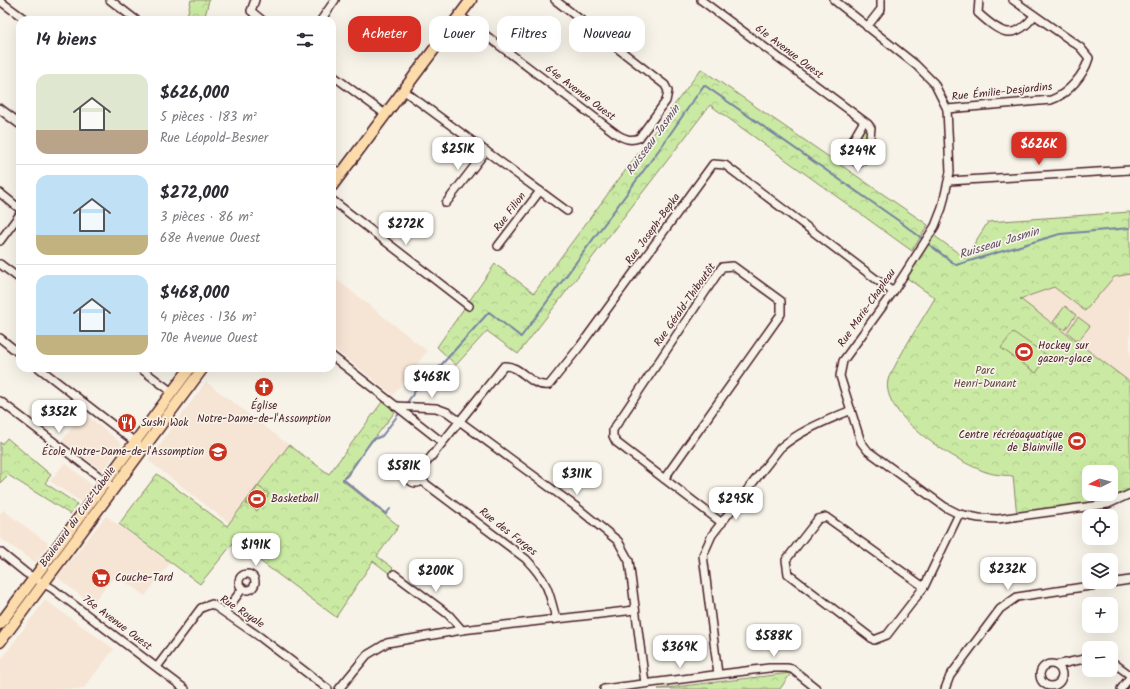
<!DOCTYPE html>
<html lang="fr">
<meta charset="utf-8">
<style>
body{margin:0;font-family:Kalam,sans-serif;background:#f2f2f3;color:#2b2b33;height:100vh;display:flex;flex-direction:column;font-size:15px;white-space:nowrap}
*{box-sizing:border-box;margin:0}
p{font-size:13px;color:#7c7c81}
.icon{flex:none;width:22px;height:22px;fill:none;stroke:currentColor;stroke-width:2;stroke-linecap:round;stroke-linejoin:round}
.map{position:relative;flex:1;overflow:hidden}
.panel{position:absolute;left:16px;top:16px;width:320px;height:356px;display:flex;flex-direction:column;background:#fff;border-radius:12px;box-shadow:0 4px 16px #0002}
.panel>*{flex:none}
.guide{position:absolute;left:348px;top:16px;width:380px;height:36px;display:flex;gap:8px}
.needle{width:26px;rotate:264deg}
.tools{position:absolute;left:1082px;top:465px;display:grid;gap:8px}
.tools a{display:grid;place-items:center;width:36px;height:36px;border-radius:8px;background:#fff;box-shadow:0 4px 16px #0002;font-size:20px}
.price{position:absolute;translate:-50% -34px;padding:0 9px;border-radius:8px;background:#fff;color:#222;font-size:13px;line-height:26px;filter:drop-shadow(0 1px 2px #0008)}
.price::after{content:'';position:absolute;left:50%;top:24px;width:12px;height:9px;margin-left:-6px;background:inherit;clip-path:polygon(0 0,100% 0,50% 100%)}
.price.on{background:#d93025;color:#fff}
ul{padding:0;list-style:none}
li{display:flex;align-items:center;gap:12px;height:100px;padding:0 20px}
li+li{border-top:1px solid #e1e1e2}
li span{display:grid;place-items:center;flex:none;width:112px;height:80px;border-radius:12px;color:#555}
li>.icon{margin-inline-start:auto}
span .icon{width:48px;height:48px;fill:#fffc;stroke-width:1}
li b{font-size:17px}
h2{display:flex;justify-content:space-between;align-items:center;height:48px;padding:0 20px;font-size:17px}
.tag{padding:0 14px;border-radius:12px;background:#fff;box-shadow:0 4px 16px #0002;font-size:14px;line-height:36px}
.tag.on{background:#d93025;color:#fff}
.map>svg:first-child{display:block}
.built{fill:#f6e4d4}
.grass{fill:url(#grass-dots);stroke:#8a8467}
.forest{fill:url(#forest-crowns);stroke:#8a8467;fill-rule:evenodd}
.pitch{fill:#caeaa3;stroke:#8a8467}
.lines{fill:none;stroke-linecap:round;stroke-linejoin:round}
.stream{stroke:#7781a1;stroke-width:2}
.minor-casing{stroke:#4a1f2b;stroke-width:10}
.tertiary-casing{stroke:#4a1f2b;stroke-width:11}
.primary-casing{stroke:#4a1f2b;stroke-width:13}
.minor{stroke:#f7f3e8;stroke-width:7}
.tertiary{stroke:#f7f3e8;stroke-width:8}
.primary{stroke:#fddcac;stroke-width:10}
.labels{text-anchor:middle;dominant-baseline:central;stroke-width:3.5;stroke-linejoin:round;paint-order:stroke}
.street-label{font-size:11px;fill:#4a1f2b;stroke:#f7f3e8}
.poi-label{font-size:11px;fill:#4a1f2b;stroke:#f7f3e8;text-anchor:start}
.park-label{font-size:11px;fill:#644843;stroke:#f7f3e8}
.water-label{font-size:12px;font-style:italic;fill:#605066;stroke:#f7f3e8}
</style>
<div class="map">
<svg width="1130" height="689" viewBox="0 0 1130 689">
<defs>
<pattern id="grass-dots" width="8" height="8" patternUnits="userSpaceOnUse"><rect width="8" height="8" fill="#caeaa3"/><path d="M2 2h.1M6 6h.1" fill="none" stroke="#afc88c" stroke-width="1.8" stroke-linecap="round"/></pattern>
<pattern id="forest-crowns" width="20" height="18" patternUnits="userSpaceOnUse"><rect width="20" height="18" fill="#caeaa3"/><path d="M2 6a3 3 0 1 1 6 0M12 15a3 3 0 1 1 6 0" fill="none" stroke="#afc88c"/></pattern>
</defs>
<rect width="100%" height="100%" fill="#f7f3e8"/>
<filter id="ink" filterUnits="userSpaceOnUse"><feTurbulence type="fractalNoise" baseFrequency=".025" numOctaves="2"/><feDisplacementMap in="SourceGraphic" scale="8" xChannelSelector="R" yChannelSelector="G"/><feConvolveMatrix kernelMatrix="1 2 1 2 8 2 1 2 1" color-interpolation-filters="sRGB"/></filter>
<g filter="url(#ink)">
<g class="built">
<polygon points="1130,263 1130,382 1020,299 1054,287 1085,311 1114,277"/>
<polygon points="332,276 427,351 393,395 332,347"/>
<polygon points="206,382 289,445 229,523 148,460"/>
<polygon points="83,412 122,444 103,471 62,441"/>
<polygon points="65,463 93,486 81,502 50,481"/>
<polygon points="3,510 49,544 35,562 0,538 0,514"/>
<polygon points="106,516 170,563 145,596 116,575 91,604 57,577"/>
<polygon points="45,600 114,649 83,689 0,689 0,661"/>
</g>
<polygon class="grass" points="863,129 867,131 862,158 859,159 849,155 850,148"/>
<g class="forest">
<polygon points="191,0 209,0 204,20 186,20"/>
<polygon points="701,69 928,225 912,251 710,105 518,354 487,331 456,365 437,347 495,264 534,293"/>
<path d="M 1130,212 L 1130,274 L 1114,277 L 1085,311 L 1054,287 L 1020,299 L 1130,382 L 1130,493 L 1110,504 L 1017,516 L 1013,476 C 1004,475 994,475 986,472 C 957,462 880,416 888,380 C 889,375 894,369 896,364 C 908,341 922,320 935,298 L 904,276 L 932,234 L 965,258 L 988,222 ZM 1089,472 L 1111,472 L 1111,494 L 1089,494 Z"/>
<polygon points="385,398 398,408 342,480 399,526 377,556 393,568 389,573 373,561 336,617 234,542 200,584 119,524 157,474 227,526 289,445 329,474"/>
<polygon points="7,438 51,475 45,483 77,504 70,514 8,475 0,483 0,442 2,444"/>
<polygon points="791,673 780,689 658,689"/>
</g>
<g class="pitch">
<polygon points="1065,306 1076,315 1065,330 1053,322"/>
<polygon points="1078,317 1090,326 1078,341 1067,332"/>
<polygon points="1013,332 1048,356 1036,373 1001,348"/>
<polygon points="258,486 269,494 257,511 246,504"/>
</g>
<g class="lines">
<g class="stream">
<polyline points="927,243 956,265 1060,234 1130,228"/>
<polyline points="406,404 416,390 424,384 489,312 521,337 661,147 704,85 899,221 924,240"/>
<polyline points="390,509 386,514 343,479 347,476 372,440 382,436 401,411"/>
</g>
<g class="minor-casing">
<g id="minor">
<polyline points="110,0 136,20"/>
<polyline points="255,0 251,11 262,20"/>
<path d="M 701,0 L 868,124 L 871,128 C 869,139 872,159 859,163 L 847,157 L 846,152 L 864,121"/>
<polyline points="834,0 916,65 934,83 947,109 950,172 942,208 935,226 893,292 843,361 840,376 861,442 868,451 945,507 959,514 979,518 998,519 1108,504 1130,494"/>
<path d="M 979,0 L 978,13 C 999,32 1013,43 1034,16"/>
<polyline points="0,1 26,20"/>
<path d="M 459,15 L 618,135 C 625,139 630,141 639,138 L 666,101 L 668,91 L 665,85 L 555,0"/>
<polyline points="321,20 335,0"/>
<polyline points="867,27 881,9 881,0"/>
<polyline points="332,75 385,114"/>
<polyline points="403,90 567,211"/>
<path d="M 947,109 L 1051,100 C 1068,94 1084,75 1089,58 L 1080,47 L 1013,0"/>
<polyline points="332,168 341,174"/>
<polyline points="949,181 1130,170"/>
<polyline points="0,193 20,209"/>
<polyline points="332,200 469,306"/>
<polyline points="446,203 486,151"/>
<polyline points="0,241 20,214"/>
<polyline points="498,246 540,191"/>
<polyline points="0,264 20,279"/>
<polyline points="0,338 20,354"/>
<polyline points="332,356 442,442"/>
<polyline points="39,368 139,445"/>
<polyline points="140,368 172,392"/>
<polyline points="0,401 109,484"/>
<polyline points="395,406 436,408 447,412 575,506 618,541 629,561 645,683"/>
<circle cx="416" cy="475" r="8"/>
<path d="M 422,468 L 504,366 C 522,365 530,388 549,385 L 581,345 L 713,164 L 725,165 L 893,292"/>
<polyline points="664,479 781,314 781,301 733,266 722,267 613,430 613,436 616,442 722,523"/>
<path d="M 422,481 L 526,559 C 547,581 549,590 556,619"/>
<polyline points="0,552 26,573 53,589 185,689"/>
<polyline points="394,574 449,615 462,630"/>
<circle cx="247" cy="582" r="8"/>
<polyline points="924,587 826,517 818,519 786,560 788,574 874,640 887,635 924,587 959,514"/>
<polyline points="225,612 243,588"/>
<polyline points="1111,661 1130,675"/>
<circle cx="1051" cy="675" r="11"/>
<polyline points="1056,665 1089,658"/>
<polyline points="157,667 201,608 212,604 260,637 328,689"/>
<path d="M 718,674 L 703,555 L 712,535 L 780,448 C 801,430 826,421 851,410"/>
<polyline points="339,689 367,655 387,643 462,630 635,610"/>
<polyline points="604,689 769,668 787,668 792,669 817,689"/>
<polyline points="945,689 950,676 1000,609 1017,597 1130,580"/>
<polyline points="1121,689 1130,677"/>
</g>
</g>
<g class="tertiary-casing">
<polyline id="tertiary" points="0,109 20,124"/>
</g>
<g class="primary-casing">
<g id="primary">
<polyline points="332,186 471,0"/>
<polyline points="0,624 190,368"/>
<polyline points="0,642 203,368"/>
</g>
</g>
<use href="#minor" class="minor"/>
<use href="#tertiary" class="tertiary"/>
<use href="#primary" class="primary"/>
</g>
</g>
<defs>
<g id="stadium-disc" transform="scale(1)"><circle r="9.5" fill="#c8321e" stroke="#f7f3e8"/><path d="M0-5a6.5 5 0 1 0 0 10a6.5 5 0 1 0 0-10ZM-3.5-1.8h7v3.6h-7Z" fill="#fff"/></g>
<g id="church-disc" transform="scale(1)"><circle r="9.5" fill="#c8321e" stroke="#f7f3e8"/><path d="M-1.2-6h2.4v3.5h3.3v2.4h-3.3V6h-2.4V-.1h-3.3v-2.4h3.3Z" fill="#fff"/></g>
<g id="restaurant-disc" transform="scale(1)"><circle r="9.5" fill="#c8321e" stroke="#f7f3e8"/><path d="M-5-6h1v4h1v-4h1v4h1v-4h1v5L-1.5 .5V6h-2V.5L-5-1ZM5-6V6H3V1.5H1.5Q1.5-4 5-6Z" fill="#fff"/></g>
<g id="school-disc" transform="scale(1)"><circle r="9.5" fill="#c8321e" stroke="#f7f3e8"/><path d="M0-5L7-2L0 1L-7-2ZM-4 1L0 2.5L4 1V4Q0 6-4 4Z" fill="#fff"/></g>
<g id="supermarket-disc" transform="scale(1)"><circle r="9.5" fill="#c8321e" stroke="#f7f3e8"/><path d="M-6-5.5h2.5l.6 2H6L4.5 2H-2.5L-4.4-4H-6ZM-1.5 3.2a1.3 1.3 0 1 0 .1 0ZM3 3.2a1.3 1.3 0 1 0 .1 0Z" fill="#fff"/></g>
</defs>
<g fill-rule="evenodd">
<use href="#stadium-disc" x="1024" y="352"/>
<use href="#church-disc" x="264" y="387"/>
<use href="#restaurant-disc" x="127" y="423"/>
<use href="#stadium-disc" x="1077" y="441"/>
<use href="#school-disc" x="218" y="452"/>
<use href="#stadium-disc" x="257" y="499"/>
<use href="#supermarket-disc" x="101" y="578"/>
</g>
<g class="labels">
<g class="street-label">
<text transform="translate(789 52) rotate(37)">61e Avenue Ouest</text>
<text transform="translate(1002 92) rotate(-6)">Rue Émilie-Desjardins</text>
<text transform="translate(580 93) rotate(37)">64e Avenue Ouest</text>
<text transform="translate(510 212) rotate(-53)">Rue Filion</text>
<text transform="translate(653 229) rotate(-54)">Rue Joseph-Bepka</text>
<text transform="translate(685 305) rotate(-55)">Rue Gérald-Thiboutôt</text>
<text transform="translate(867 308) rotate(-55)">Rue Marie-Chapleau</text>
<text transform="translate(78 517) rotate(-54)">Boulevard du Curé-Labelle</text>
<text transform="translate(508 532) rotate(38)">Rue des Forges</text>
<text transform="translate(242 612) rotate(33)">Rue Royale</text>
<text transform="translate(117 623) rotate(37)">76e Avenue Ouest</text>
</g>
<g class="poi-label">
<text x="1038" y="346">Hockey sur<tspan x="1038" dy="13">gazon-glace</tspan></text>
<text x="264" y="406" text-anchor="middle">Église<tspan x="264" dy="13">Notre-Dame-de-l'Assomption</tspan></text>
<text x="141" y="423">Sushi Wok</text>
<text x="1063" y="435" text-anchor="end">Centre récréoaquatique<tspan x="1063" dy="13">de Blainville</tspan></text>
<text x="204" y="452" text-anchor="end">École Notre-Dame-de-l'Assomption</text>
<text x="271" y="499">Basketball</text>
<text x="115" y="578">Couche-Tard</text>
</g>
<g class="park-label">
<text x="985" y="371">Parc<tspan x="985" dy="13">Henri-Dunant</tspan></text>
</g>
<g class="water-label">
<text transform="translate(653 140) rotate(-54)">Ruisseau Jasmin</text>
<text transform="translate(999 243) rotate(-17)">Ruisseau Jasmin</text>
</g>
</g>
</svg>
<div class="tools">
<a><svg class="needle" viewBox="-14 -14 28 28"><path d="M0-13l5 13h-10z" fill="#e53935"/><path d="M0 13l5-13h-10z" fill="#7c7c81"/></svg></a>
<a><svg class="icon" aria-label="locate" viewBox="0 0 24 24"><circle cx="12" cy="12" r="6"/><path d="M12 2v4M12 18v4M2 12h4M18 12h4"/></svg></a>
<a><svg class="icon" aria-label="layers" viewBox="0 0 24 24"><path d="M12 4l9 5-9 5-9-5zM3 14l9 5 9-5"/></svg></a>
<a>+</a>
<a>−</a>
</div>
<b class="price on" style="left:1039px;top:166px">$626K</b>
<b class="price" style="left:458px;top:171px">$251K</b>
<b class="price" style="left:858px;top:173px">$249K</b>
<b class="price" style="left:406px;top:246px">$272K</b>
<b class="price" style="left:432px;top:399px">$468K</b>
<b class="price" style="left:59px;top:434px">$352K</b>
<b class="price" style="left:404px;top:488px">$581K</b>
<b class="price" style="left:577px;top:496px">$311K</b>
<b class="price" style="left:736px;top:521px">$295K</b>
<b class="price" style="left:256px;top:567px">$191K</b>
<b class="price" style="left:1008px;top:591px">$232K</b>
<b class="price" style="left:436px;top:593px">$200K</b>
<b class="price" style="left:774px;top:658px">$588K</b>
<b class="price" style="left:680px;top:669px">$369K</b>
<div class="guide">
<a class="tag on">Acheter</a>
<a class="tag">Louer</a>
<a class="tag">Filtres</a>
<a class="tag">Nouveau</a>
</div>
<section class="panel">
<h2>14 biens<svg class="icon" aria-label="filters" viewBox="0 0 24 24"><path d="M4 7h16M4 17h16"/><circle cx="9" cy="7" r="2"/><circle cx="15" cy="17" r="2"/></svg></h2>
<ul>
<li><span style="background:linear-gradient(#dfe7d0 70%,#b9a48a 0)"><svg class="icon" aria-label="home" viewBox="0 0 24 24"><path d="M3 11l9-7 9 7M6 9v11h12V9"/></svg></span><div><b>$626,000</b><p>5 pièces · 183 m²</p><p>Rue Léopold-Besner</p></div></li>
<li><span style="background:linear-gradient(#bfe0f5 75%,#c2b280 0)"><svg class="icon" aria-label="home" viewBox="0 0 24 24"><path d="M3 11l9-7 9 7M6 9v11h12V9"/></svg></span><div><b>$272,000</b><p>3 pièces · 86 m²</p><p>68e Avenue Ouest</p></div></li>
<li><span style="background:linear-gradient(#bfe0f5 75%,#c2b280 0)"><svg class="icon" aria-label="home" viewBox="0 0 24 24"><path d="M3 11l9-7 9 7M6 9v11h12V9"/></svg></span><div><b>$468,000</b><p>4 pièces · 136 m²</p><p>70e Avenue Ouest</p></div></li>
</ul>
</section>
</div>
